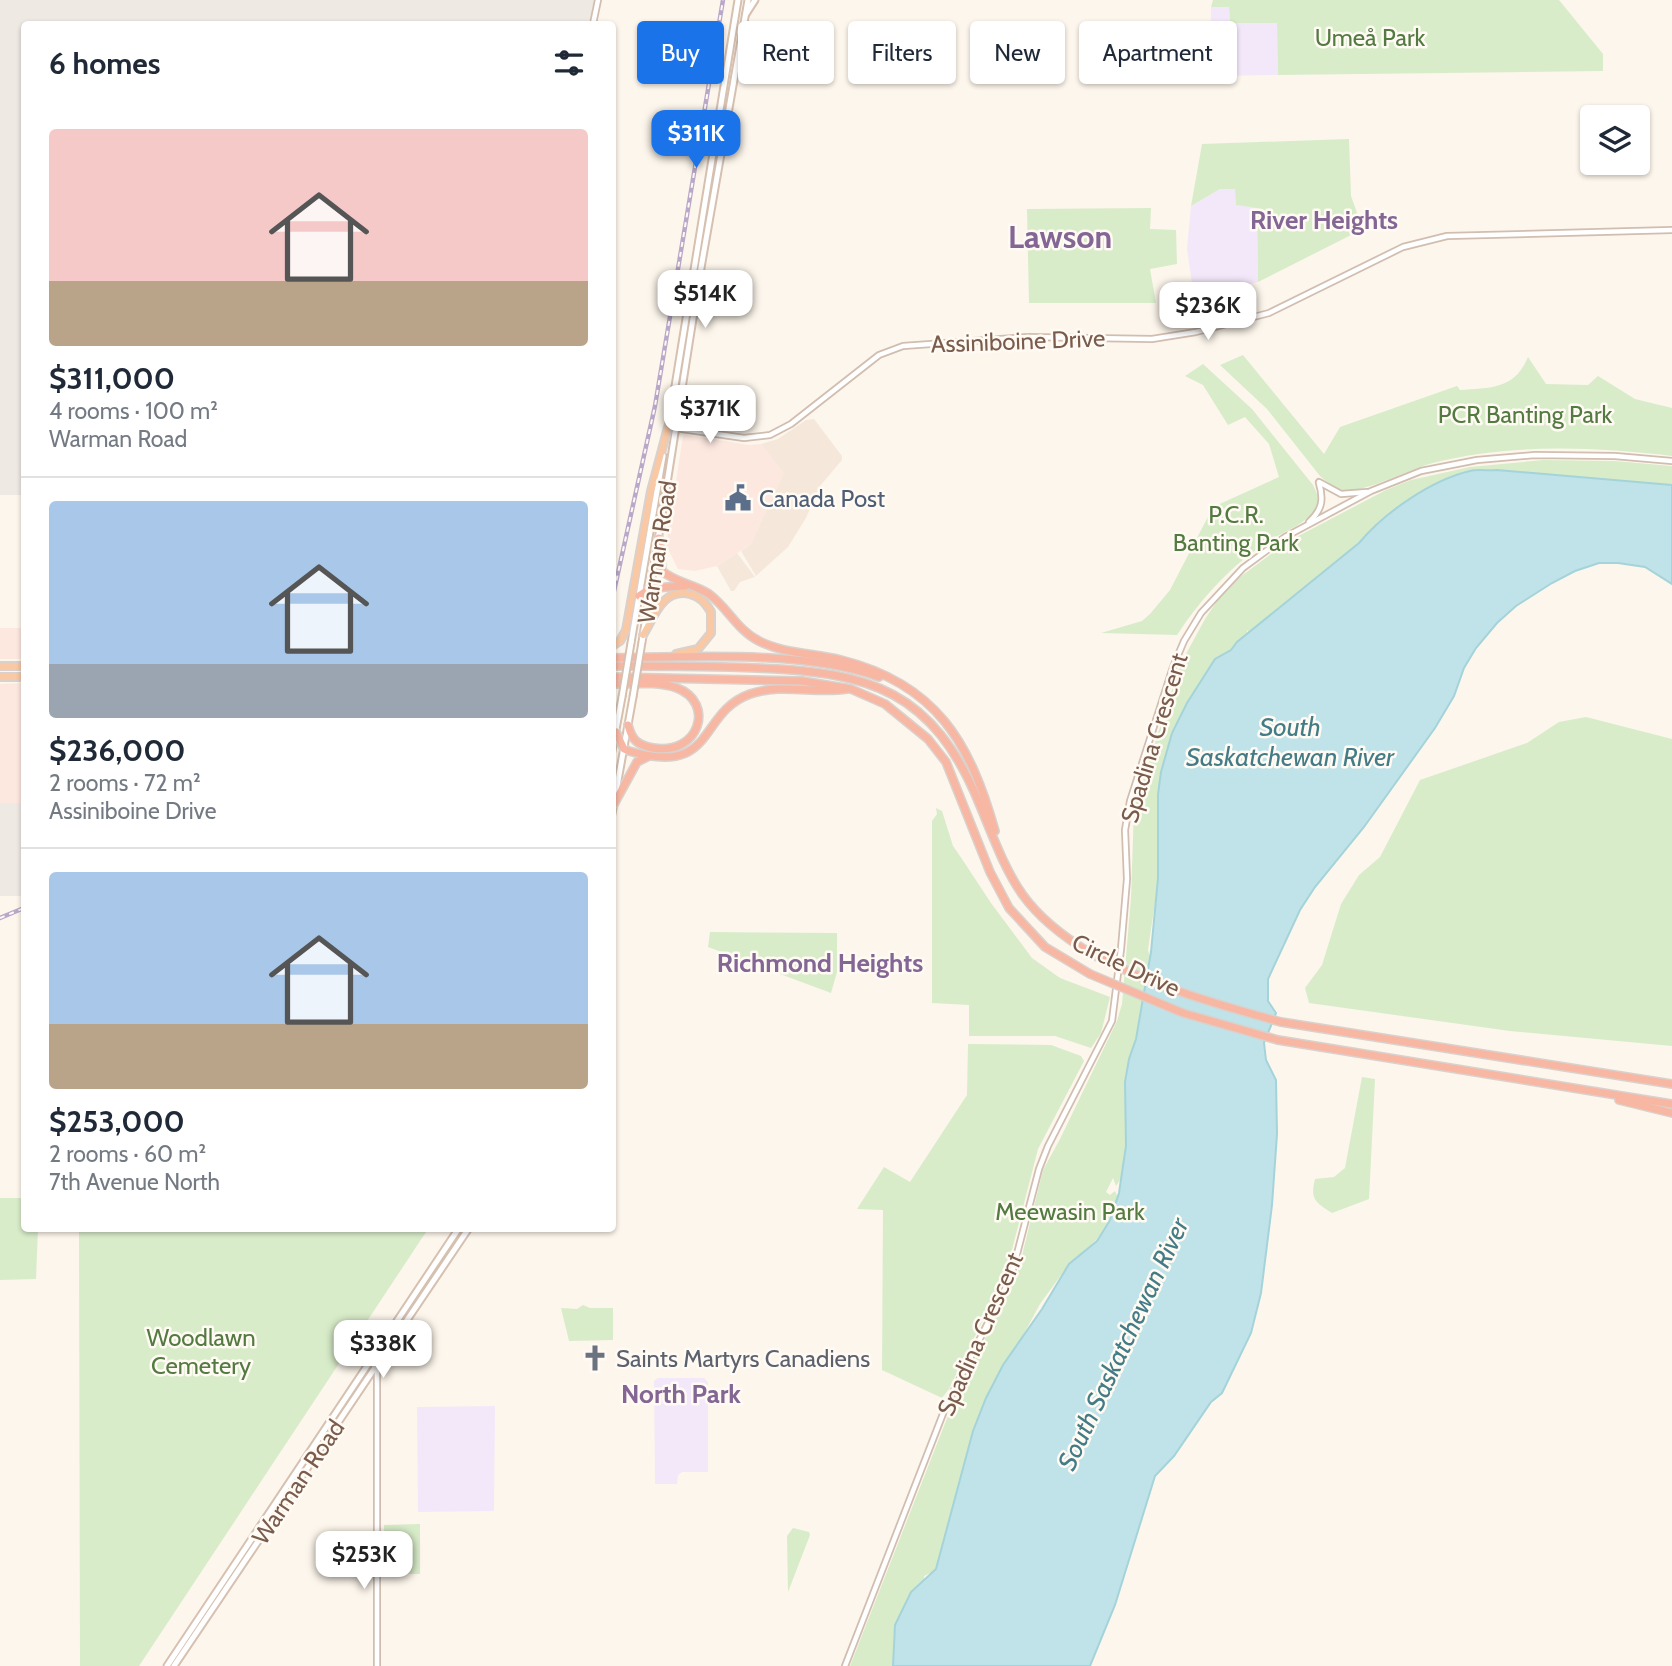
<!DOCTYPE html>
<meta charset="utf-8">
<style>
body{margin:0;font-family:Cabin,sans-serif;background:#f6f6f7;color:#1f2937;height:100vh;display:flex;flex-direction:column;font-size:26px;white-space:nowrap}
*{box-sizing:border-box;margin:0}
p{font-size:23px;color:#747a83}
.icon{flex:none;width:38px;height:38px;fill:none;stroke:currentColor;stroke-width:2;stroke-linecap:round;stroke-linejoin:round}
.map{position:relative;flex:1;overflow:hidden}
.side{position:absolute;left:21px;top:21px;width:595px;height:1211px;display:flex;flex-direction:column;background:#fff;border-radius:7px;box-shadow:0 2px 5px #0004}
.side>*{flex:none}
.guide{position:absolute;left:637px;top:21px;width:665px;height:63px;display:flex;gap:14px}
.tools{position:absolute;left:1580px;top:105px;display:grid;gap:14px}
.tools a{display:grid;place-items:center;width:70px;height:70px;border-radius:7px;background:#fff;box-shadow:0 2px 5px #0004;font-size:35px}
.price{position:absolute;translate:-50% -60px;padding:0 16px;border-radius:14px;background:#fff;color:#222;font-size:23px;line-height:46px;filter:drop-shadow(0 2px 4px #0008)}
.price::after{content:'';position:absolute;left:50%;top:42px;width:21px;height:16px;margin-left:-10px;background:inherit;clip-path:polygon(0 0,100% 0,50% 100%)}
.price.on{background:#1a73e8;color:#fff}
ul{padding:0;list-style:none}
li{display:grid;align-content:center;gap:14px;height:371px;padding:0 28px}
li+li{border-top:2px solid #e0e1e3}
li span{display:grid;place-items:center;height:217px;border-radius:7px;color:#555}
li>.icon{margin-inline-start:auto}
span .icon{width:126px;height:126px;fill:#fffc;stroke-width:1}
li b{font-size:30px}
h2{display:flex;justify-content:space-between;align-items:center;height:84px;padding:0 28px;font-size:30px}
.pill{padding:0 24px;border-radius:7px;background:#fff;box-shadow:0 2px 5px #0004;font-size:24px;line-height:63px}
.pill.on{background:#1a73e8;color:#fff}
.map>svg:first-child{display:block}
.residential{fill:#f5e8da}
.commercial{fill:#fde8e0}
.industrial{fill:#efe9e4}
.education{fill:#f3e8fa}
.green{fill:#d8ecc9}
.water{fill:#bfe3e8;stroke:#a5d3da;stroke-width:2}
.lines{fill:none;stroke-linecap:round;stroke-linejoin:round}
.tertiary-casing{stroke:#d1beb0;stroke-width:8}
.secondary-casing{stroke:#d6c0b0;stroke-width:9}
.trunk-casing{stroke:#dad1cd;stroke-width:10}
.motorway-casing{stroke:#dad1cd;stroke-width:10}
.tertiary{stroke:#fff;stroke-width:4.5}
.secondary{stroke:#fff;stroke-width:5}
.trunk{stroke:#f9c8a4;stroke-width:6}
.motorway{stroke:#f7b7a3;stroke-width:7}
.rail-casing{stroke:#b9a8c9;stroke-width:4.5}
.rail{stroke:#fffaf3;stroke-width:2;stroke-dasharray:5;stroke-linecap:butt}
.secondary-bridge-casing{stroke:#d6c0b0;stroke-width:9;stroke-linecap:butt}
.motorway-bridge-casing{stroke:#dad1cd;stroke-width:10;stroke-linecap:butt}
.secondary-bridge{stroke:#fff;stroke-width:5}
.motorway-bridge{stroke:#f7b7a3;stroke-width:7}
.labels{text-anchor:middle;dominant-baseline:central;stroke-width:5;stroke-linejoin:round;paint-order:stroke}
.park-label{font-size:24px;fill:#537a41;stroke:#fffaf3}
.street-label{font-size:24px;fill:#7a5c4d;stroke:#fffaf3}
.service-label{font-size:24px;fill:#4e5e75;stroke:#fffaf3;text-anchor:start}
.worship-label{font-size:24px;fill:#5b616d;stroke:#fffaf3;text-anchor:start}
.neighbourhood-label{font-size:26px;font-weight:bold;fill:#846695;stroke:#fffaf3}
.water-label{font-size:26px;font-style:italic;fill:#437c86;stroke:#fffaf3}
.district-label{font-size:32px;font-weight:bold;fill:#846695;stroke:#fffaf3}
</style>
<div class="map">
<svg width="1672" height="1666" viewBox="0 0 1672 1666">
<rect width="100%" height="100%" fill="#fdf6ec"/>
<g class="residential">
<polygon points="814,419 842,456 842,460 820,486 806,518 788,547 756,576 741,551 750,545 783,474 761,444 778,439 806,420"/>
<polygon points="737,553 755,577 740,582 734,591 731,591 717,566"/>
</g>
<g class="commercial">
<polygon points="691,389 717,393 713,426 687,418"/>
<polygon points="686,435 749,445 761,444 784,473 750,545 717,566 695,571 678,569 666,545 683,436"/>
<rect x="0" y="628" width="24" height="31"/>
<polygon points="24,683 24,803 0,803 0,684"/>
</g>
<g class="industrial">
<polygon points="0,0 598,0 593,24 24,24 24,495 0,495"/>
<rect x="0" y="803" width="24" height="93"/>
</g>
<g class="education">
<polygon points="1211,7 1229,7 1230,23 1277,23 1278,75 1210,76"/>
<polygon points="1220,189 1235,189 1237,205 1257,207 1258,282 1194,297 1187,249 1191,206"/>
<polygon points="658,1378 704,1378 708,1382 708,1472 682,1472 678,1475 677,1484 655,1484 654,1381"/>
<polygon points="495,1406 494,1511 418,1512 417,1407"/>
</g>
<g class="green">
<polygon points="1213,0 1559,0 1603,54 1603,71 1278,75 1277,23 1230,23 1229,7 1211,7"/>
<polygon points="1349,139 1351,196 1363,229 1258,282 1257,208 1236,205 1235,189 1220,189 1191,206 1202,144"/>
<polygon points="1151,208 1150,229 1176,230 1177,264 1150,269 1156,303 1029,303 1027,209"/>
<path d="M 1243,355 L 1324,454 L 1340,427 L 1457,386 L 1460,390 C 1491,388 1515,389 1528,357 L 1546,384 L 1588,385 L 1598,376 L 1635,399 L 1672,408 L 1672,456 C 1595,447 1509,443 1433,463 C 1413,468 1358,495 1342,491 C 1333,488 1327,482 1320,476 L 1267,409 L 1220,365 Z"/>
<path d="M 1203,364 L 1252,409 L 1313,485 C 1317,493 1321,502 1315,510 C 1304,526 1277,534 1261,546 C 1227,570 1200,600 1177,635 L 1101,633 L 1142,621 L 1150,614 L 1170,590 L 1213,507 L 1279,477 L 1269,444 L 1245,417 L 1228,425 L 1203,385 L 1185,376 Z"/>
<polygon points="1543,460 1615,461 1672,466 1672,489 1251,636 1247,630 1247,640 1160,868 1148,950 1151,960 1128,1168 1116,1186 1113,1178 1106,1192 1110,1195 1115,1191 1120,1202 1097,1239 1064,1271 1040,1304 998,1382 935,1571 924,1576 926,1588 895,1666 850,1666 951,1408 1018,1272 1043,1170 1060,1139 1117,1021 1122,1004 1131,898 1134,808 1180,665 1205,619 1217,601 1240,577 1287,542 1386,490 1411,480 1470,467"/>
<polygon points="1586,717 1672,739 1672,1046 1510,1031 1309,1003 1305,988 1322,965 1341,904 1359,875 1380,857 1420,780 1527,743 1559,722"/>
<polygon points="936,808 942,811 953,846 962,859 991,903 1032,958 1060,978 1110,997 1101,1033 1091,1048 1055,1036 969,1036 969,1005 932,1003 932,821 937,814"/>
<polygon points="710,932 837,933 837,972 831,993 708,947"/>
<polygon points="968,1044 1051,1045 1081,1056 1084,1061 1038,1149 1006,1273 949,1389 942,1398 882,1370 883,1210 857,1209 884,1167 910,1182 967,1095"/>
<path d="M 1362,1077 L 1375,1079 L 1369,1199 L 1332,1213 C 1315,1202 1310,1199 1315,1179 L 1334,1177 L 1345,1168 Z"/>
<polygon points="0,1198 24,1198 24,1228 38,1229 36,1279 0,1280"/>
<polygon points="79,1229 428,1229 139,1666 80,1666"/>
<polygon points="583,1305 590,1308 613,1308 613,1340 569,1341 561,1308 577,1309"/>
<polygon points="420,1524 420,1574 384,1574 384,1525"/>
<polygon points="793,1528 809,1532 810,1535 788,1592 787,1536"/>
</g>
<path class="water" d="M 1497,470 L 1672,485 L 1672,584 L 1645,567 L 1618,563 L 1599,563 L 1575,571 L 1552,583 L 1516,606 L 1497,623 L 1476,648 L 1464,668 L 1454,696 L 1435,728 L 1364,827 L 1315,887 L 1300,910 L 1268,979 L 1268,1001 L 1276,1013 L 1264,1043 L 1266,1060 L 1276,1080 L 1277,1134 L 1272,1205 L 1261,1293 L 1251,1333 L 1222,1393 L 1211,1402 L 1174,1456 L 1155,1476 L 1115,1605 L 1090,1666 L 893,1666 L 895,1625 L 911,1592 L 936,1569 L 973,1431 L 986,1398 L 1003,1365 L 1042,1309 L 1069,1264 L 1097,1241 L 1110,1220 L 1119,1193 L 1126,1146 L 1125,1082 L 1129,1059 L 1136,1039 L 1151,952 L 1158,878 L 1158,794 L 1161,772 L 1172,733 L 1187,703 L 1215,659 L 1231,650 L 1237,642 L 1359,543 C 1384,513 1431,480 1470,471 C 1478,469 1488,471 1497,470 Z"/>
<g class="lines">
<g class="tertiary-casing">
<g id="tertiary">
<polyline points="593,24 598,0"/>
<polyline points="668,427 744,438 770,435 791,424 879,355 903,346 1028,337 1152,339 1196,332 1269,313 1403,247 1447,236 1672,230"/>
<polyline points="1319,482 1341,494 1367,492"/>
<path d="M 1309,522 C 1322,510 1324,500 1319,483"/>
<polyline points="372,1360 377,1372 377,1666"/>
<polyline points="845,1666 946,1406 1011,1277 1039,1169 1048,1146 1112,1021 1121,949 1127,879 1125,830 1130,801 1173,667 1184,641 1201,613 1243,568 1285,537 1371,491 1421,471 1477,460 1535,455 1615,456 1672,461"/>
</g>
</g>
<g class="secondary-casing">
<g id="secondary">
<polyline points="746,14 755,0"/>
<polyline points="668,429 738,0"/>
<polyline points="642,642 701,268 748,0"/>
<polyline points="631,643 663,456"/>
<polyline points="612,751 622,697"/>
<polyline points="612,814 633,697"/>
<polyline points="167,1666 459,1228"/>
<polyline points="174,1666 469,1228"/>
</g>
</g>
<g class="trunk-casing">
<g id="trunk">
<path d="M 643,635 C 654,617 663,587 690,594 C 700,596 706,603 711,612 L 711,633 L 698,649 L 676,654"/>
<polyline points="612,646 620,641 626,630 651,491 668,427"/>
<polyline points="0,666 24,666"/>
<polyline points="0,677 24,677"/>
</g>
</g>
<g class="motorway-casing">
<g id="motorway">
<path d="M 659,538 L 662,571 C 676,583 694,584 709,594 C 728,608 737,630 759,641 C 784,654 815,653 841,660 C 937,684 970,743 995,831"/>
<polyline points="639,596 651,588 685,586"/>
<path d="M 612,658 C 690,657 807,650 879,677"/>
<path d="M 612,666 C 661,666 709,666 757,668 C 871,672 933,691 979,803 C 1010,878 1018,909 1090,953"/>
<polyline points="612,677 802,681 851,689 885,704 928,739 946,762 990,872 1009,908 1045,947 1090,974"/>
<path d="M 612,684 C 633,684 657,681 677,688 C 716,703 699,756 653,748 C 637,745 632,740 628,725"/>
<path d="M 616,732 L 624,749 L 629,751 C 717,777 697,713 750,694 C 781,683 815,694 847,689"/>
<polyline points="614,804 637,762 649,756"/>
<polyline points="1281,1022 1672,1084"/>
<polyline points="1278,1040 1672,1104"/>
<polyline points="1619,1100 1672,1113"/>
</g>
</g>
<use href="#tertiary" class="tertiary"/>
<use href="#secondary" class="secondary"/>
<use href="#trunk" class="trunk"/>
<use href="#motorway" class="motorway"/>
<g class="rail-casing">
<g id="rail">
<polyline points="612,600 655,406 723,0"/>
<polyline points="0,918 24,908"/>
</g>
</g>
<use href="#rail" class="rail"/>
<g class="secondary-bridge-casing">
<g id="secondary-bridge">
<polyline points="622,697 631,643"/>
<polyline points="633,697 642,642"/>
</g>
</g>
<g class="motorway-bridge-casing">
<g id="motorway-bridge">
<path d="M 1090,953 C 1150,985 1215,1004 1281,1022"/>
<polyline points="1090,974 1183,1013 1278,1040"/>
</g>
</g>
<use href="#secondary-bridge" class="secondary-bridge"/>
<use href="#motorway-bridge" class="motorway-bridge"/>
</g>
<defs>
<g id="civic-bare" transform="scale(2.1)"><path d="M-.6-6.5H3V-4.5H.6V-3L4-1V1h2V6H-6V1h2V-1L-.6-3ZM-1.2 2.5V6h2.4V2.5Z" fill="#5c6f8a" stroke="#fffaf3" stroke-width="2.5" paint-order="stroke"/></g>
<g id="church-bare" transform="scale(2.1)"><path d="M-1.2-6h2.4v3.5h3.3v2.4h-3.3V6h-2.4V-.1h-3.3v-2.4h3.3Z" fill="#6b7280" stroke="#fffaf3" stroke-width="2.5" paint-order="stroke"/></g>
</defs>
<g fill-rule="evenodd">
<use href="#civic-bare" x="738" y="498"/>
<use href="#church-bare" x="595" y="1358"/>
</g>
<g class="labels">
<g class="park-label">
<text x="1370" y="37">Umeå Park</text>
<text x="1525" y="414">PCR Banting Park</text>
<text x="1236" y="514">P.C.R.<tspan x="1236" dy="28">Banting Park</tspan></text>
<text x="1070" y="1211">Meewasin Park</text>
<text x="201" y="1337">Woodlawn<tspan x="201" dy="28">Cemetery</tspan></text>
</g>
<g class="street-label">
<text transform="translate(1018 341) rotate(-2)">Assiniboine Drive</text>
<text transform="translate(657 552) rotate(-81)">Warman Road</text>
<text transform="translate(1154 738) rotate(-73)">Spadina Crescent</text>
<text transform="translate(1126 965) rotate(25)">Circle Drive</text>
<text transform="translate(980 1334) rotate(-66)">Spadina Crescent</text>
<text transform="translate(298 1482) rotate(-56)">Warman Road</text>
</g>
<g class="service-label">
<text x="759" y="498">Canada Post</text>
</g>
<g class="worship-label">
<text x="616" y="1358">Saints Martyrs Canadiens</text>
</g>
<g class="neighbourhood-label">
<text x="1324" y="220">River Heights</text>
<text x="820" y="963">Richmond Heights</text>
<text x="681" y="1394">North Park</text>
</g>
<g class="water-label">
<text x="1290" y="727">South<tspan x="1290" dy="30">Saskatchewan River</tspan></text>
<text transform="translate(1123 1344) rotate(-65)">South Saskatchewan River</text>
</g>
<g class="district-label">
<text x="1060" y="236">Lawson</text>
</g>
</g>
</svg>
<div class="tools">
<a><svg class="icon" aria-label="layers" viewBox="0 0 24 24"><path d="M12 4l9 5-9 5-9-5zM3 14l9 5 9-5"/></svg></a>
</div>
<b class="price on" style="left:696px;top:170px">$311K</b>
<b class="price" style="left:705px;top:330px">$514K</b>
<b class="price" style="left:1208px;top:342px">$236K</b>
<b class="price" style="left:710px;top:445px">$371K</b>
<b class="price" style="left:383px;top:1380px">$338K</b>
<b class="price" style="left:364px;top:1591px">$253K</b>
<div class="guide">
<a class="pill on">Buy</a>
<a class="pill">Rent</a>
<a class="pill">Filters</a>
<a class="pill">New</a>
<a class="pill">Apartment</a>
</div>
<section class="side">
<h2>6 homes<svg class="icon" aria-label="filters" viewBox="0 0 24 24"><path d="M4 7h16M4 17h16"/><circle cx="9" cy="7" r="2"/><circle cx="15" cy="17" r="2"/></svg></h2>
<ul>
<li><span style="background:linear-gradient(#f6c9c9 70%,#b9a48a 0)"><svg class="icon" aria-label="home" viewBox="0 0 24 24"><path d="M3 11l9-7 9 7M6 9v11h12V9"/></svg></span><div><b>$311,000</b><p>4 rooms · 100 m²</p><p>Warman Road</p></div></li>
<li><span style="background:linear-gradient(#a9c7e8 75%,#9aa5b1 0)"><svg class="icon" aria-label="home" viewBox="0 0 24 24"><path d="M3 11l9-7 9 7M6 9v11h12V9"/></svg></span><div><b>$236,000</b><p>2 rooms · 72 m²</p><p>Assiniboine Drive</p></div></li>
<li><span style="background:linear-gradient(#a9c7e8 70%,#b9a48a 0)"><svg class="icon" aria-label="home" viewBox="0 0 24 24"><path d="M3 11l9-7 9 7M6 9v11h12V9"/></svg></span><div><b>$253,000</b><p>2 rooms · 60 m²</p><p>7th Avenue North</p></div></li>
</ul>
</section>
</div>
